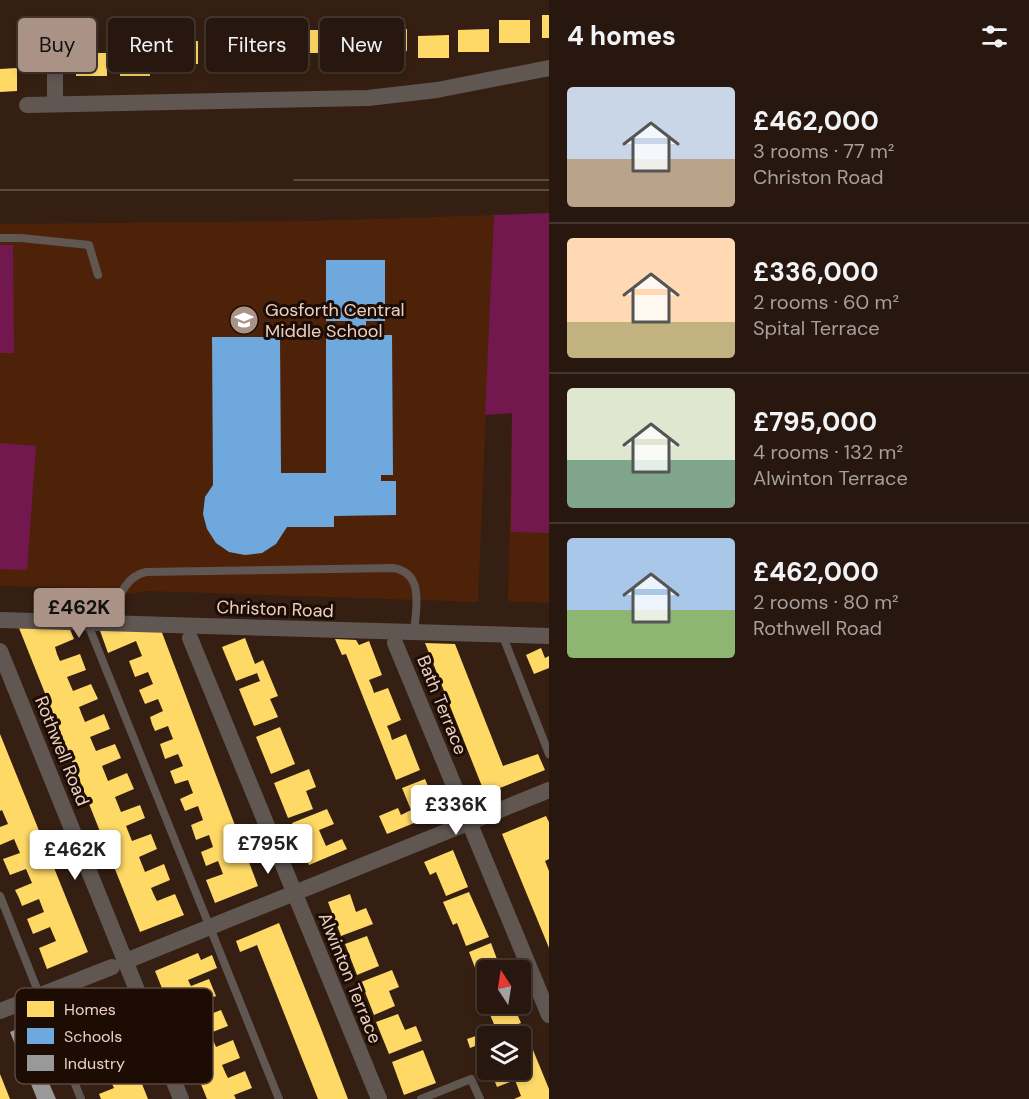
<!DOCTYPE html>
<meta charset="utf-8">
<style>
body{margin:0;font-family:"DM Sans",sans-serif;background:#34241c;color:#f1f3f6;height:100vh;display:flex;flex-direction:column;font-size:22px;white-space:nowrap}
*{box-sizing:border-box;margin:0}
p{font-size:20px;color:#a59f9e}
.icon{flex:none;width:33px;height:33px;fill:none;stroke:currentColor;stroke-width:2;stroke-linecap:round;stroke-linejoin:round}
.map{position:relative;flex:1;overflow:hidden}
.side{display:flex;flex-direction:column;background:#28170e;width:480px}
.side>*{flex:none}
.guide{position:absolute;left:18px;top:18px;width:441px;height:54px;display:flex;gap:12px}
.needle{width:39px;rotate:348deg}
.tools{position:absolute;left:477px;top:960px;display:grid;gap:12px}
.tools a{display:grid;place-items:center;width:54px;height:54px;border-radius:6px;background:#28170e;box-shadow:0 3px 9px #0003,0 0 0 2px #44362e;font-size:30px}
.price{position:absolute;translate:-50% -51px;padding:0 14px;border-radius:6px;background:#fff;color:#222;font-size:20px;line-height:39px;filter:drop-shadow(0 2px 3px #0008)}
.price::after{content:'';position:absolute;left:50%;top:36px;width:18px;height:14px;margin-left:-9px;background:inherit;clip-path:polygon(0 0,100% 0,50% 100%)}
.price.selected{background:#ab9286;color:#111}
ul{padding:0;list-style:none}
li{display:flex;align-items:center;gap:18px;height:150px;padding:0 18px}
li+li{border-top:2px solid #44362e}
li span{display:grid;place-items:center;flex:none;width:168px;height:120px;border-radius:6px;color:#555}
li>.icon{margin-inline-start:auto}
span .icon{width:72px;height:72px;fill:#fffc;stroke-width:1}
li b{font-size:26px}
h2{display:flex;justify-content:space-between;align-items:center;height:72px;padding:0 18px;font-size:26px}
.pill{padding:0 21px;border-radius:6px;background:#28170e;box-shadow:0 3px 9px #0003,0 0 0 2px #44362e;font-size:21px;line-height:54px}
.pill.selected{background:#ab9286;color:#111}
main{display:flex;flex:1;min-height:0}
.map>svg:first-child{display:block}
.built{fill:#4d2209}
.green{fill:#72184f}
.homes{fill:#ffd966}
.schools{fill:#6fa8dc}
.industry{fill:#999}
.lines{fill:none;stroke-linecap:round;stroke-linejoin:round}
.lane{stroke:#605753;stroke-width:8}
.street{stroke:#605753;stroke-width:16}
.tram{stroke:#675b54;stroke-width:1.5}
.labels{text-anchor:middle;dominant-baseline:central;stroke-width:6;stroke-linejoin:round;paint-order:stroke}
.poi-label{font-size:18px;fill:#ead0c4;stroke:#1d0c04;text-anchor:start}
.street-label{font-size:18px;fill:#ead0c4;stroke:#1d0c04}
.key{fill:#1d0c04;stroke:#5a473e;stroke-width:1.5}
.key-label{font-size:16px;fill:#ead0c4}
</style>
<main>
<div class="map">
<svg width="549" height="1099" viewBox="0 0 549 1099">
<rect width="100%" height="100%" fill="#351f13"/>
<g class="built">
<polygon points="494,215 478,602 147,591 131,594 99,588 0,586 0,224 314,221"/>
<polygon points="512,413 549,413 549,603 508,601"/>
</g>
<g class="green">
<polygon points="549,213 549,533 511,532 512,413 485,415 494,215"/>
<polygon points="0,245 13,245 14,353 0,353"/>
<polygon points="0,443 36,446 27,570 0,569"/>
</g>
<g class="homes">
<rect x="542" y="15" width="7" height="23"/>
<rect x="499" y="20" width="31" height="23"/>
<rect x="334" y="29" width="30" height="23"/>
<polygon points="376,29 407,29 407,51 376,52"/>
<polygon points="489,29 489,52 458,52 458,30"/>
<rect x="286" y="30" width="36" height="23"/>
<polygon points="449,35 449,58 418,58 418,36"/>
<polygon points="208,39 238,40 238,62 208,63"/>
<rect x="248" y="40" width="31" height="23"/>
<rect x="168" y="41" width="30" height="23"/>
<rect x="76" y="53" width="31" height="23"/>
<polygon points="119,53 150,53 150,76 120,76"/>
<polygon points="17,68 17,91 0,92 0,69"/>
<polygon points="69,627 74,639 55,647 57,654 60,661 80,654 86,670 67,677 73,691 91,684 98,699 79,707 82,715 85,722 104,714 110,729 90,737 96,751 115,744 121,758 102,766 108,781 127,773 134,789 115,797 121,812 140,805 145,818 126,826 132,841 151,834 157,849 139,857 145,872 164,864 170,880 151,888 154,895 157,901 175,894 184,915 140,932 19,628"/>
<polygon points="99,628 161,630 258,886 215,903 206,880 223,874 218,861 206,866 201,852 213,847 209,835 196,840 191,825 203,820 198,806 185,811 180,799 193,793 188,780 175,784 170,771 183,766 178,754 165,759 160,744 173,739 168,726 155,731 152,724 150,717 163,711 158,699 145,704 139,690 153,684 148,672 135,677 129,661 142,656 136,641 108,653"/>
<polygon points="245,638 255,664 263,660 278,696 270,699 278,717 254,726 239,689 260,681 257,673 236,681 222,647"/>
<polygon points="335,639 356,640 359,645 369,641 382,675 369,680 372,687 374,693 388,688 401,720 387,726 390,733 392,740 406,734 420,770 396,780 346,654 342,655"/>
<polygon points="425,643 455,644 503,766 538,754 545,770 485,794"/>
<polygon points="541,648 545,658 549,656 549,668 534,674 526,655"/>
<polygon points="280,727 295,764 271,774 256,737"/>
<polygon points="0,734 88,952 47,969 39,948 56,941 50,927 33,934 27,919 44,912 39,899 22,906 19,898 15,890 32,883 26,869 10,875 3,859 20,853 14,839 0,845 0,827 8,824 2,810 0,811"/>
<polygon points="309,769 316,787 306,791 313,809 288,818 274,783"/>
<polygon points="425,779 439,813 387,834 379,816 398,808 401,815 411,810 402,788"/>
<polygon points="327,809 334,824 319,830 326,846 342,839 347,849 309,865 292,823"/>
<polygon points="546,816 549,822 549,859 545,861 549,871 549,948 502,834"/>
<polygon points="453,850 468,887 446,896 436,872 430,875 424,862"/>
<polygon points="469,892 489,937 466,946 457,923 453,925 443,902"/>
<polygon points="350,894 356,912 366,908 373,924 341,936 328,902"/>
<polygon points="279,923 320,1026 348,1099 318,1099 257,945 240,952 236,941"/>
<polygon points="367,936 379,966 357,975 345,944"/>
<polygon points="491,943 501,970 488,970 488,983 482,986 469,952"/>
<polygon points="198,953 201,960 212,955 217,968 188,980 191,986 209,979 216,996 198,1004 203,1017 221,1010 228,1026 210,1033 216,1047 233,1040 240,1058 222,1065 225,1072 228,1078 245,1071 252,1088 234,1095 236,1099 207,1099 155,971"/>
<polygon points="392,970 399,987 389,991 395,1006 374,1015 361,982"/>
<polygon points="488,990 488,1004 513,1004 521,1023 510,1027 513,1033 524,1028 549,1089 549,1099 514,1099 521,1096 515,1080 497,1087 491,1072 498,1070 520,1070 520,1036 488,1036 488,1041 470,1048 467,1039 496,1029 481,993"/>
<polygon points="105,991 113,1011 148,1099 101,1099 99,1094 114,1088 107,1073 93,1079 87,1063 101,1058 95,1043 81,1049 74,1032 88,1026 84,1016 64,1024 58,1009"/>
<polygon points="398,1014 405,1030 416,1026 422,1041 389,1054 376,1022"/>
<polygon points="423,1050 436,1083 404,1095 392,1062"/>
<polygon points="0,1074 10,1099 0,1099"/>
</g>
<polygon class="schools" points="326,260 385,260 385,321 366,321 366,335 392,335 393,475 381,475 381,481 396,481 396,515 334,516 334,527 287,527 276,544 262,553 245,555 229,552 216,543 207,529 203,514 205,497 213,485 212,337 280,337 281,473 326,473 326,335 348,335 348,321 326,321"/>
<polygon class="industry" points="26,1025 49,1083 56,1099 37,1099 10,1032"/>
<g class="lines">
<g class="lane">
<polyline points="0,238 21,238 89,245 98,275"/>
<polyline points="87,622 279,1099"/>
<path d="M 110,623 C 118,603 122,577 146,572 L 393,568 C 425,573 416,608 414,632"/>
<polyline points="502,634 549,754"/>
<polyline points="0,896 81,1099"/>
<polyline points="421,1099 471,1079 480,1099"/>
</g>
<g class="street">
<polyline points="55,71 55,103"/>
<polyline points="27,105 368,98 437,90 549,68"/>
<polyline points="0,620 549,636"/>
<polyline points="190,638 379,1099"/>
<polyline points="395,643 549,1015"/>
<polyline points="0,651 181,1099"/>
<polyline points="126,961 549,790"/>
<polyline points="0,1011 112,967"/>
</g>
<g class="tram">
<polyline points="294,180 549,180"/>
<polyline points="0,190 549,190"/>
</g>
</g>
<defs>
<g id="school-disc" transform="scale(1.5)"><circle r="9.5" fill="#ab9286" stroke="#1d0c04"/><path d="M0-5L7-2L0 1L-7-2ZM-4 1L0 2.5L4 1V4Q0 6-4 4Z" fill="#fff"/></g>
</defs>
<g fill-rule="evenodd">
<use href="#school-disc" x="244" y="320"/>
</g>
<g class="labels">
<g class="poi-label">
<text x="265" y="310">Gosforth Central<tspan x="265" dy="21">Middle School</tspan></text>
</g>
<g class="street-label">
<text transform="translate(275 609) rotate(2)">Christon Road</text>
<text transform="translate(442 705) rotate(68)">Bath Terrace</text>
<text transform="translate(62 751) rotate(68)">Rothwell Road</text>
<text transform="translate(350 978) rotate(68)">Alwinton Terrace</text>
</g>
</g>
<rect x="15" y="988" width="198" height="96" rx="9" class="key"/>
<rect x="27" y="1001" width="27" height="16" fill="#ffd966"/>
<rect x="27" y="1028" width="27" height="16" fill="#6fa8dc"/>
<rect x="27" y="1055" width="27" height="16" fill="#999"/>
<g class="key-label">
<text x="64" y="1015">Homes</text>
<text x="64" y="1042">Schools</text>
<text x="64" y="1069">Industry</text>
</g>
</svg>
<div class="tools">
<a><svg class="needle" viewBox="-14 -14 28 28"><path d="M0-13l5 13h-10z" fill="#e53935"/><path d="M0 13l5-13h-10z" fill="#a59f9e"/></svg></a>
<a><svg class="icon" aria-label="layers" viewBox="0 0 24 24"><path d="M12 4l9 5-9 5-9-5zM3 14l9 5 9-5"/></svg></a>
</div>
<b class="price selected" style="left:79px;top:639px">£462K</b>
<b class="price" style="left:456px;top:836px">£336K</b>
<b class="price" style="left:268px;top:875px">£795K</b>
<b class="price" style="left:75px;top:881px">£462K</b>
<div class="guide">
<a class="pill selected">Buy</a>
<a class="pill">Rent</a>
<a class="pill">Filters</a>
<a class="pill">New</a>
</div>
</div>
<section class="side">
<h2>4 homes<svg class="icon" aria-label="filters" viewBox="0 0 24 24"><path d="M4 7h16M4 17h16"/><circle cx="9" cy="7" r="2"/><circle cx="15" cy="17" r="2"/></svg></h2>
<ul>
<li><span style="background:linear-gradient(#c9d6e8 60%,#b9a48a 0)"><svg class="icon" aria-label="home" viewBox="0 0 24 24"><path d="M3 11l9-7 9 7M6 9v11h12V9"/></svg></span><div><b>£462,000</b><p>3 rooms · 77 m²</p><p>Christon Road</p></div></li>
<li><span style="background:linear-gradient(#ffd9b3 70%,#c2b280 0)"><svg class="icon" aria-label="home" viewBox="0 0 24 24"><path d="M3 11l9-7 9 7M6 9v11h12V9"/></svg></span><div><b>£336,000</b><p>2 rooms · 60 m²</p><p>Spital Terrace</p></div></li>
<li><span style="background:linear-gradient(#dfe7d0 60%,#7fa58c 0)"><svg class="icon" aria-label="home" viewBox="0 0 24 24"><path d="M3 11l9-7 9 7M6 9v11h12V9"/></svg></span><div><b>£795,000</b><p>4 rooms · 132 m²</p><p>Alwinton Terrace</p></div></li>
<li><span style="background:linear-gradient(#a9c7e8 60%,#8fb573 0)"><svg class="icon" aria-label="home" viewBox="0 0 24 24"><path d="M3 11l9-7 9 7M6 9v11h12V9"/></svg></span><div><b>£462,000</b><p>2 rooms · 80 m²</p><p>Rothwell Road</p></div></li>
</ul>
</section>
</main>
